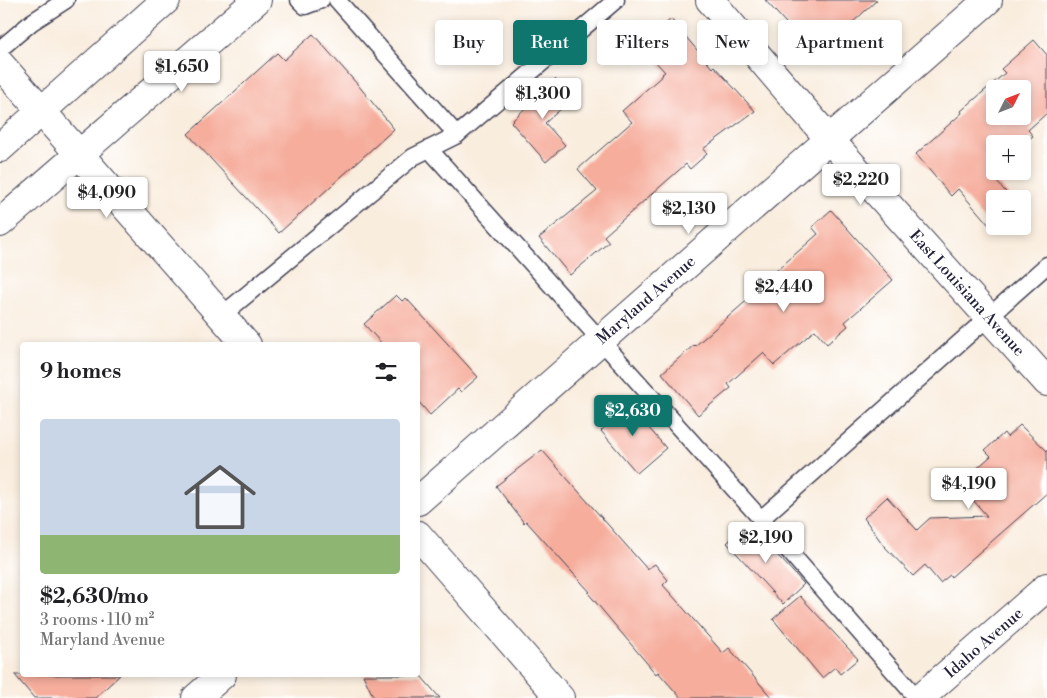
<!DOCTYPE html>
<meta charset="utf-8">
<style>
body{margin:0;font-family:"Libre Bodoni",serif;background:#f6f6f6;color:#202124;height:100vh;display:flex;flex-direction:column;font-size:19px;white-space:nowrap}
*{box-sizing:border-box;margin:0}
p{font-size:16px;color:#757577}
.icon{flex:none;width:28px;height:28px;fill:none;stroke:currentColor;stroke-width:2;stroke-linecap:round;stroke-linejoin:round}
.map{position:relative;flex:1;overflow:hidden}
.panel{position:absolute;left:20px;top:342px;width:400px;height:335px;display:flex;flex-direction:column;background:#fff;border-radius:5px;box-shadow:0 2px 8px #0003}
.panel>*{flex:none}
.banner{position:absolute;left:435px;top:20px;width:475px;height:45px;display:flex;gap:10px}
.needle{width:32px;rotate:48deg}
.tools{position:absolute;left:986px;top:80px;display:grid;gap:10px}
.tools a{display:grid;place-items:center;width:45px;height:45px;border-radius:5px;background:#fff;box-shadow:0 2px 8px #0003;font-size:25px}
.price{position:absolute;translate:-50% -42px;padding:0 11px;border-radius:5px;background:#fff;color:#222;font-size:16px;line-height:32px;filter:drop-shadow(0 1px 2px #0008)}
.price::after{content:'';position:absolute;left:50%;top:30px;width:15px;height:11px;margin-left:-8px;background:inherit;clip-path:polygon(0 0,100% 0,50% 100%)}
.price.selected{background:#0f766e;color:#fff}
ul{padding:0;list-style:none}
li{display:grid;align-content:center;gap:10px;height:265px;padding:0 20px}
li+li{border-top:1px solid #e0e0e0}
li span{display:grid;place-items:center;height:155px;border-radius:5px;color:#555}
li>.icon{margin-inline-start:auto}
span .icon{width:90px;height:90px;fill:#fffc;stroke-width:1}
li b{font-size:21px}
h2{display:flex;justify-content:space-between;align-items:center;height:60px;padding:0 20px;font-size:21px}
.tag{padding:0 18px;border-radius:5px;background:#fff;box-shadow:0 2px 8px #0003;font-size:18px;line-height:45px}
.tag.selected{background:#0f766e;color:#fff}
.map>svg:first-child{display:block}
.building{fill:#f6ad9c;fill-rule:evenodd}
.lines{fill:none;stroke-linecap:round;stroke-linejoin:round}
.lane-casing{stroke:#424053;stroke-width:19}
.street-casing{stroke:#424053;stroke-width:30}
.secondary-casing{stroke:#424053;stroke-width:30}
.lane{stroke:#fff;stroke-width:16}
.street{stroke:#fff;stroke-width:28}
.secondary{stroke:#fff;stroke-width:28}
.labels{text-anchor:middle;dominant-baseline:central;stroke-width:4.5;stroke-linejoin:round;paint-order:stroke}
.street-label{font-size:16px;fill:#22223b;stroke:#fff}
</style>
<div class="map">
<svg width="1047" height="698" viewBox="0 0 1047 698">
<rect width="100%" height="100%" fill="#fff"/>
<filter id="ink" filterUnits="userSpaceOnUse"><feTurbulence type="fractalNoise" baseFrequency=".02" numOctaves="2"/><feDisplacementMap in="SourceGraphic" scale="10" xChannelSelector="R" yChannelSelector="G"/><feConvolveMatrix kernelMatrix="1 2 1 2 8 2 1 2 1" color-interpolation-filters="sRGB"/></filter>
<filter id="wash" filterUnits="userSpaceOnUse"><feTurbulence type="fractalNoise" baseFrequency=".0096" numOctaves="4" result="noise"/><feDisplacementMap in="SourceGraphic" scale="20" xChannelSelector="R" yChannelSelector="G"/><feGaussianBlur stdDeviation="1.12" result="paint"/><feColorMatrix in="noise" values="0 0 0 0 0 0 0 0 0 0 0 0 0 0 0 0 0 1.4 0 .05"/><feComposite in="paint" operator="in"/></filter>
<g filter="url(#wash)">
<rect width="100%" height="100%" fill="#f9edde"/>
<g id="blocks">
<g class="building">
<polygon points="765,0 877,0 816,56"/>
<polygon points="671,19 712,68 714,66 755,111 703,149 707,154 690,169 686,164 604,236 609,242 570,275 539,238 597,191 578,169 632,122 622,111 663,75 662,74 665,72 641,46"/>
<polygon points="313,34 358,85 394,129 279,233 188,134 277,53 284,60"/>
<path d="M 1034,40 L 1047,55 L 1047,113 L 1028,130 L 1033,136 L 1022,145 L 995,144 L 995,168 L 989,173 L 1012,199 L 995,199 L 995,232 L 958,189 L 951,196 L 916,154 L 962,113 L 961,111 L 1005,73 L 1001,69 ZM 995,89 L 1022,89 L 1022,116 L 995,116 Z"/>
<polygon points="555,79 572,99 545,123 565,145 546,162 511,122"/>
<polygon points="831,210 893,280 845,322 848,326 827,344 815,330 774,365 763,353 728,384 731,388 698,415 662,373 694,345 695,346 761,288 759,286 818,234 812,227"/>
<polygon points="396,295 402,301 406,298 478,377 461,392 458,389 430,415 418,401 418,345 383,345 364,324"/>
<polygon points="627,400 650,425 648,427 666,448 637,473 601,431 613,420 609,416"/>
<polygon points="1020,425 1047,451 1047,493 951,577 950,575 940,583 925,565 913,576 884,546 864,518 887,497 917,530 930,518 987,516 959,484 991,456 985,450 1004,433 1007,437"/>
<polygon points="542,450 647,569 655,564 668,580 663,585 723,653 729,648 772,698 681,698 658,672 656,674 588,593 590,592 526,521 524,523 496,486"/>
<polygon points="748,523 804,584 783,604 727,543"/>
<polygon points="800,596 858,659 840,674 835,667 822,678 773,619"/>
<polygon points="15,675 120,675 95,698 34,698"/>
<polygon points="363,675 420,675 440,698 374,698"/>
</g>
</g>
</g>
<g filter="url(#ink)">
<use href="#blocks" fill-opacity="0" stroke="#424053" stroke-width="1"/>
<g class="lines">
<g class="lane-casing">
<g id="lane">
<polyline points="299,0 305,6 321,0"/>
<polyline points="0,49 32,22 66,0"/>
<polyline points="457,135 616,0"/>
<polyline points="429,149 761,519 917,698"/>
<polyline points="221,316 413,157 457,135 337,0"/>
<polyline points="761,519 1047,265"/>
</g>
</g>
<g class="street-casing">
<g id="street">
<polyline points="710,0 830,140 1047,382"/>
<polyline points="0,64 247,345"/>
<polyline points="418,501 988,0"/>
<polyline points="418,535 560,698"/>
<polyline points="196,698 222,675"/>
<polyline points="920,698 1047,587"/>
</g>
</g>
<g class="secondary-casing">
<g id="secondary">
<polyline points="0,148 166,0"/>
<polyline points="0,223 257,0"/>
</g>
</g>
<use href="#lane" class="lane"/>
<use href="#street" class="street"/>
<use href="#secondary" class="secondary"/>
</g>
</g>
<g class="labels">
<g class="street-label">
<text transform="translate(967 293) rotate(48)">East Louisiana Avenue</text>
<text transform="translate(646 300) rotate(-41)">Maryland Avenue</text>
<text transform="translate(984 643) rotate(-41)">Idaho Avenue</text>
</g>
</g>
</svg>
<div class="tools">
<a><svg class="needle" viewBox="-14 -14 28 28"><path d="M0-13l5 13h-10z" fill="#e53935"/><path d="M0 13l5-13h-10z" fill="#757577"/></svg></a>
<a>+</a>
<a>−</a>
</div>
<b class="price" style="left:182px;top:93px">$1,650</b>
<b class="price" style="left:543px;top:120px">$1,300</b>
<b class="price" style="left:861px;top:206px">$2,220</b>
<b class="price" style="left:107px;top:219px">$4,090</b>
<b class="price" style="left:689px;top:235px">$2,130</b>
<b class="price" style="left:784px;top:313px">$2,440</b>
<b class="price selected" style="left:633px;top:437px">$2,630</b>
<b class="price" style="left:969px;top:510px">$4,190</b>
<b class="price" style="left:766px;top:564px">$2,190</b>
<div class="banner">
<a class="tag">Buy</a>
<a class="tag selected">Rent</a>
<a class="tag">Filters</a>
<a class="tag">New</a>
<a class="tag">Apartment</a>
</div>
<section class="panel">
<h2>9 homes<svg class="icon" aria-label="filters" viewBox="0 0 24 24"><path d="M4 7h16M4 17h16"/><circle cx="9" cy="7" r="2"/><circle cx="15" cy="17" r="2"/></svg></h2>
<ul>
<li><span style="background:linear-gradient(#c9d6e8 75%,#8fb573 0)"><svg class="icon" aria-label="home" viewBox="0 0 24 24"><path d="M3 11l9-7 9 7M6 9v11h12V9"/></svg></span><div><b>$2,630/mo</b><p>3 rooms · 110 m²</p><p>Maryland Avenue</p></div></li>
</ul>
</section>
</div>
